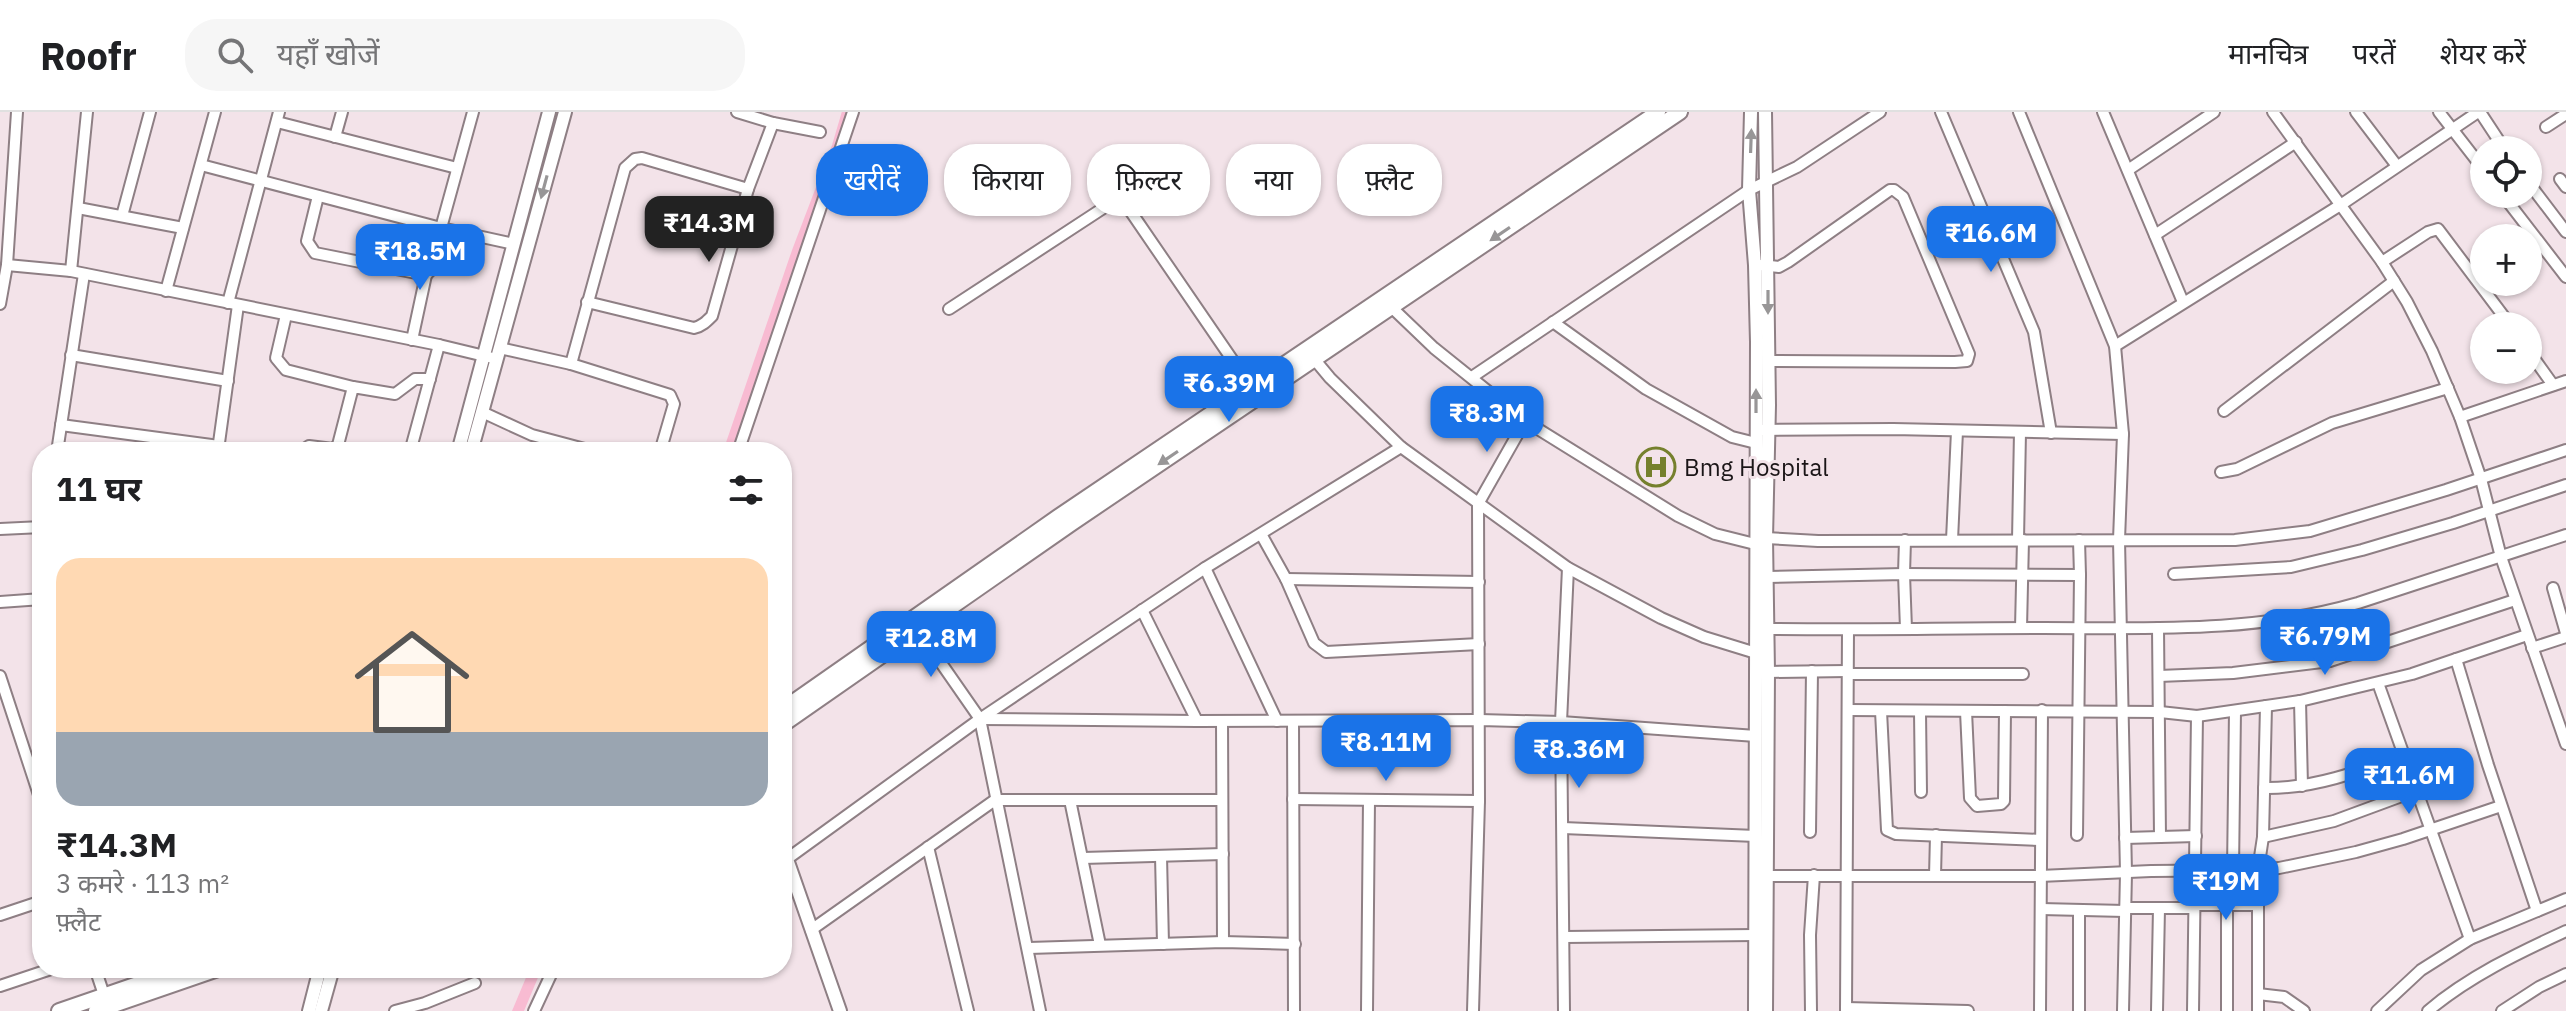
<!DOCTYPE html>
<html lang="hi">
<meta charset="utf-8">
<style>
body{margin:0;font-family:"IBM Plex Sans","Noto Sans Devanagari",sans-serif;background:#f6f6f6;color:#202124;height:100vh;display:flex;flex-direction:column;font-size:30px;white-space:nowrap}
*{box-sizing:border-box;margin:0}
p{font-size:26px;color:#757577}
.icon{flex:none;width:44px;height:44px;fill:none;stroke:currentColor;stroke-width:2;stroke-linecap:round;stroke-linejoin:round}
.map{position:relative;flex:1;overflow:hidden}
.drawer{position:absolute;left:32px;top:330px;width:760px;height:536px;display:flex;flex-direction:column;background:#fff;border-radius:32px;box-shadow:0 2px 6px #0004}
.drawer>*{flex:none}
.top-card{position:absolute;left:816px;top:32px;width:760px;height:72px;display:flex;gap:16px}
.buttons{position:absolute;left:2470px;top:24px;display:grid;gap:16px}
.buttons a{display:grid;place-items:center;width:72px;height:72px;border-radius:50%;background:#fff;box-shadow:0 2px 6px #0004;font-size:40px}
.price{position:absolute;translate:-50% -68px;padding:0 18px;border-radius:16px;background:#1a73e8;color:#fff;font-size:26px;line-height:52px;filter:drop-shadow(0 2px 4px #0008)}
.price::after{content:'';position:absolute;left:50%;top:48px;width:24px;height:18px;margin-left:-12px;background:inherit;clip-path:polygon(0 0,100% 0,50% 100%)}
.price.on{background:#222;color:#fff}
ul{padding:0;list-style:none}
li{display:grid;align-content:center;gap:16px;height:424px;padding:0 24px}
li span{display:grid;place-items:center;height:248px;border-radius:24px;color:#555}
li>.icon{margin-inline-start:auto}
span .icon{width:144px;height:144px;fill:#fffc;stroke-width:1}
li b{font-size:34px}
h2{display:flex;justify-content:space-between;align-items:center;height:96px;padding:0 24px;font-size:34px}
.tag{padding:0 28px;border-radius:32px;background:#fff;box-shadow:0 2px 6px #0004;font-size:28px;line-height:72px}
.tag.on{background:#1a73e8;color:#fff}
header{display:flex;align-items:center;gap:48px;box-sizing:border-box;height:112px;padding:0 40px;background:#fff;border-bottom:2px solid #e0e0e0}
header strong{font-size:38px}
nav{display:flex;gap:44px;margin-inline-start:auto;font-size:28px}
.search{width:560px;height:72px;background:#f6f6f6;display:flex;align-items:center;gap:20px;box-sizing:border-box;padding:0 28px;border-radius:32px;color:#757577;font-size:30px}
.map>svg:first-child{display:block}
.water{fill:#f8bbd2}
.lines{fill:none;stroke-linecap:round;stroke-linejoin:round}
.canal{stroke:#f8bbd2;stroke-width:10}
.minor-casing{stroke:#8e7f84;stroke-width:14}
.tertiary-casing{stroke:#8e7f84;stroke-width:16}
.secondary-casing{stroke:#8e7f84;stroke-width:18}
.minor{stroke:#fff;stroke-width:10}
.tertiary{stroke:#fff;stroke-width:12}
.secondary{stroke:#fff;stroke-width:14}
.oneway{fill:#989697}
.labels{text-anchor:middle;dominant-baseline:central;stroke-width:6;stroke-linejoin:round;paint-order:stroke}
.poi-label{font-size:24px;fill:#1a1517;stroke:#f3e3e9;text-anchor:start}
</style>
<header>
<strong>Roofr</strong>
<div class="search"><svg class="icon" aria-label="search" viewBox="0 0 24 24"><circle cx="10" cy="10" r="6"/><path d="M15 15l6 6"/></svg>यहाँ खोजें</div>
<nav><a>मानचित्र</a><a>परतें</a><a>शेयर करें</a></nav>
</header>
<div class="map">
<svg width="2566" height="899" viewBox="0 0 2566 899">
<rect width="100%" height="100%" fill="#f3e3e9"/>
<polygon class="water" points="530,856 542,856 524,899 512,899"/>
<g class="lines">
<polyline class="canal" points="728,340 797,139 837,34 847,0"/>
<g class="minor-casing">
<g id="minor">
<polyline points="737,0 773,11 820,20"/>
<polyline points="1941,0 2034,220 2051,321"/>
<polyline points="2019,0 2115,234 2123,322 2119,428 2126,761 2123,899"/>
<polyline points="2103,0 2183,190"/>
<polyline points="2273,0 2382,150 2407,190 2432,239 2460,305 2481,367 2501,445 2566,632"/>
<polyline points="2356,0 2397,54"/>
<polyline points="2439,0 2484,58"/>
<polyline points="2480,0 2505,38"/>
<polyline points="277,10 457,56"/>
<polyline points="2546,15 2566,2"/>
<polyline points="335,25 342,0"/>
<polyline points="201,53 441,116 514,132"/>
<polyline points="2128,58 2214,0"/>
<polyline points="2560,67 2566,75"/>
<polyline points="2528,70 2566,120"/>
<polyline points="2502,82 2566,165"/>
<polyline points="318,84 307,129 315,141 426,163 432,157 441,116 473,0"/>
<polyline points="78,96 183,116"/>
<polyline points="122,104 150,0"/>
<polyline points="2155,123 2296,30"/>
<polyline points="2382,150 2428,120 2438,117 2511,214"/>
<polyline points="7,153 71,159 439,233 497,247"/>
<polyline points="1761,153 1779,155 1788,150 1890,78 1894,78 1903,85 1969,242 1967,249 1955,250 1768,249"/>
<polyline points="71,159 87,0"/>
<polyline points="166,179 215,0"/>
<path d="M 587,190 L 694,216 C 702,214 706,210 712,204 L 748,77 L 773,11"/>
<polyline points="1386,190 1434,236 1525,309 1678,404 1715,422 1755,432"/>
<polyline points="228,191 279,0"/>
<polyline points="0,192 7,153 17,0"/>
<polyline points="949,197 1111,91 1122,91 1129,97 1253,278"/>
<polyline points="286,203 276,246 286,258 353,275"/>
<polyline points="1553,210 1646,277 1732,325 1756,331"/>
<polyline points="412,228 426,163"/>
<polyline points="2115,234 2342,92 2478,0"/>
<polyline points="500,236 571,252 670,283 674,292 660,340"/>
<polyline points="2528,238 2553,273"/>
<polyline points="1310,242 1330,266 1401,335 1568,456 1661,506 1704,525 1756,541"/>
<polyline points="71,243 228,269"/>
<polyline points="571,252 625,56 635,47 642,46 748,77"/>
<polyline points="1472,265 1749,78 1797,55 1880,0"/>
<polyline points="2224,299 2394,169"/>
<polyline points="482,300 532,323 596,340"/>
<polyline points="2460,305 2566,269"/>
<polyline points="61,313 219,334"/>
<polyline points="1761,318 1893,317 2123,322"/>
<polyline points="218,338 238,193"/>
<polyline points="57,340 84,162"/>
<polyline points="300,340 309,334 333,337 338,333 353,275 395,282 415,267 430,267"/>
<polyline points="410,340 439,233"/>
<polyline points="738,340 853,0"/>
<polyline points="2221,360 2237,357 2332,311 2448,276"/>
<polyline points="0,417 42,415"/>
<polyline points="1261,422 1286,467 1314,531 1326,540 1479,532"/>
<polyline points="1766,426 1818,429 2235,428 2310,419 2446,378 2566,338"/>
<polyline points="1905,428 1904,462 1906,517"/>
<polyline points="1952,428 1957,319"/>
<polyline points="2018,428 2020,320"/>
<polyline points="1205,456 1277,609"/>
<polyline points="2174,462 2291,455 2362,438 2453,411 2566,373"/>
<polyline points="1767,465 1904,462 2080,463 2079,428"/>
<polyline points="1286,467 1479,470"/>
<polyline points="2553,476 2566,521"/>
<polyline points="0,490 42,487"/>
<polyline points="1142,498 1197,609"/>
<polyline points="916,515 980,607 1040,899"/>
<polyline points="2021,516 2023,428"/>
<polyline points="2158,516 2160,725"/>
<path d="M 1768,517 C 1859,518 1951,516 2043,516 C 2150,516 2254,521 2358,491 L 2566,423"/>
<polyline points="2532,536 2566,525"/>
<polyline points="2456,547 2488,653 2537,799"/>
<polyline points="1768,560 1848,559"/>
<polyline points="1848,562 2023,562"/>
<polyline points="0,564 42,692"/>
<polyline points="2159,564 2233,561 2330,549 2515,488"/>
<polyline points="2378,571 2470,827"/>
<polyline points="2300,589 2302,674"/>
<polyline points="1848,598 2160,600 2197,604 2300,589 2412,562 2527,523"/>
<polyline points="1881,599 1887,718 1896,722 2041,728"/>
<polyline points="1966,599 1970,686 1977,694 2001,692 2004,689 2005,599"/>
<polyline points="1920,600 1921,680"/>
<polyline points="980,607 1197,609 1480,608 1561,610 1756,624"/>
<polyline points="1222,609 1223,830"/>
<polyline points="1293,609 1294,899"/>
<path d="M 2264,676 C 2312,677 2360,660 2403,642"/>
<polyline points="1293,687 1479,689"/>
<polyline points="1070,688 1100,833"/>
<polyline points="1563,716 1756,724"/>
<polyline points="1810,720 1812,559"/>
<polyline points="2077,723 2080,463"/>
<polyline points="2263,725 2334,709 2418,678"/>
<polyline points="2125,726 2196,724"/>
<polyline points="928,735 968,899"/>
<polyline points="1161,744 1163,832"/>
<polyline points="1083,746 1223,742"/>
<polyline points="787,747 980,607 1205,456 1401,335"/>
<polyline points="2233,758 2235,599"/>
<polyline points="1762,764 2040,764 2151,759 2258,758 2279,756 2356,740 2403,727 2501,694"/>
<polyline points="1935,764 1936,723"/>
<polyline points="2194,793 2258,793"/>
<polyline points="2125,796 2194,796"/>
<polyline points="2041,797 2125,799"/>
<polyline points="2079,798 2079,899"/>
<polyline points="0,803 42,789"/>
<polyline points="811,818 995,688 1222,688"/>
<polyline points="1565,825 1755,823"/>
<polyline points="1029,836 1223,830 1295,832"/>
<polyline points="95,856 106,889"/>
<polyline points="0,874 54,856"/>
<polyline points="2258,882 2284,885 2304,899"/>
<polyline points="1846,896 1968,899"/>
<polyline points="395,899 425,891 475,871"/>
<polyline points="534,899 554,856"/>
<polyline points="1367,899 1369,688"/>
<polyline points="1473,899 1479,689 1478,392 1525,309"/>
<polyline points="1564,899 1561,610 1568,456"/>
<polyline points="1811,899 1810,823 1814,763"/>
<polyline points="1846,899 1848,518"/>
<polyline points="2040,899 2042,598"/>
<polyline points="2157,899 2159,796"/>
<polyline points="2193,899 2197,604"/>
<polyline points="2227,899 2227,793"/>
<polyline points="2258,899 2258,758 2263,725 2266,594"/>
<polyline points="2377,899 2421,858 2470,827 2566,787"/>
<path d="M 2428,899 C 2468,865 2518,841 2566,819"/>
<polyline points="2502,899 2539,875 2566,862"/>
</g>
</g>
<g class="tertiary-casing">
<g id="tertiary">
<polyline points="1751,0 1749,78 1755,153 1757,230 1755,899"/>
<polyline points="1765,0 1769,293 1766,426 1768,560 1766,899"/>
<polyline points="458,340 549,0"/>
<polyline points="471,340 565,0"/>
<polyline points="782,733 840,899"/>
<polyline points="309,899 320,856"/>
<polyline points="321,899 333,856"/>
</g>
</g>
<g class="secondary-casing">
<g id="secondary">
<polyline points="782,598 1058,405 1658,0"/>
<polyline points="782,613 1072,411 1680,0"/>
<polyline points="59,899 184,856"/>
<polyline points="96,899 221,856"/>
</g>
</g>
<use href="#minor" class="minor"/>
<use href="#tertiary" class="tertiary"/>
<use href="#secondary" class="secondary"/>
</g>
<defs><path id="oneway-solid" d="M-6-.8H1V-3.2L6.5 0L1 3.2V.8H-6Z" transform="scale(2)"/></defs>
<g class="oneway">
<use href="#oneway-solid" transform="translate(1751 29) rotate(-88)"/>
<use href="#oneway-solid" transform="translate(544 75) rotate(105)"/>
<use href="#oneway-solid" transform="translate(1500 122) rotate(146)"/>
<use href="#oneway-solid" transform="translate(1768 190) rotate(90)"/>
<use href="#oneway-solid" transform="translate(1756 289) rotate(-90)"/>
<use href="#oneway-solid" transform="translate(1168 346) rotate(146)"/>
</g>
<defs>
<g id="hospital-ring" transform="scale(2)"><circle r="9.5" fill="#f3e3e9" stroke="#75802d" stroke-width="1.5"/><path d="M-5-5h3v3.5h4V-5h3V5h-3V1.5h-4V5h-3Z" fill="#75802d"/></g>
</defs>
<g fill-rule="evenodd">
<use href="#hospital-ring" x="1656" y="355"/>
</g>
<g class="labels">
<g class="poi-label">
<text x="1684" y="355">Bmg Hospital</text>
</g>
</g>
</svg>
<div class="buttons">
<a><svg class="icon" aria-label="locate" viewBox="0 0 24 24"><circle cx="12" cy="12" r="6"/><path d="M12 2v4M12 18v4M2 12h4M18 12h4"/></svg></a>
<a>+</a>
<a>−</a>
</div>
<b class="price on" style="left:709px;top:152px">₹14.3M</b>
<b class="price" style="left:1991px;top:162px">₹16.6M</b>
<b class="price" style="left:420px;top:180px">₹18.5M</b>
<b class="price" style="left:1229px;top:312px">₹6.39M</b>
<b class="price" style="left:1487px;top:342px">₹8.3M</b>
<b class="price" style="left:2325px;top:565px">₹6.79M</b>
<b class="price" style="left:931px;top:567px">₹12.8M</b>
<b class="price" style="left:1386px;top:671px">₹8.11M</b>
<b class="price" style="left:1579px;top:678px">₹8.36M</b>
<b class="price" style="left:2409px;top:704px">₹11.6M</b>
<b class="price" style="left:2226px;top:810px">₹19M</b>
<div class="top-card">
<a class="tag on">खरीदें</a>
<a class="tag">किराया</a>
<a class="tag">फ़िल्टर</a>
<a class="tag">नया</a>
<a class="tag">फ़्लैट</a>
</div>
<section class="drawer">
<h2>11 घर<svg class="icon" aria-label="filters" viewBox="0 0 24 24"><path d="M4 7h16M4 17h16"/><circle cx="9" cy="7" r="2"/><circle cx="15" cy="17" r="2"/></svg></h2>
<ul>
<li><span style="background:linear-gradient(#ffd9b3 70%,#9aa5b1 0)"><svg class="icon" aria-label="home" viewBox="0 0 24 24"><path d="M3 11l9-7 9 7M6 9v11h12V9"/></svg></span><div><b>₹14.3M</b><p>3 कमरे · 113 m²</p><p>फ़्लैट</p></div></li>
</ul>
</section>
</div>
